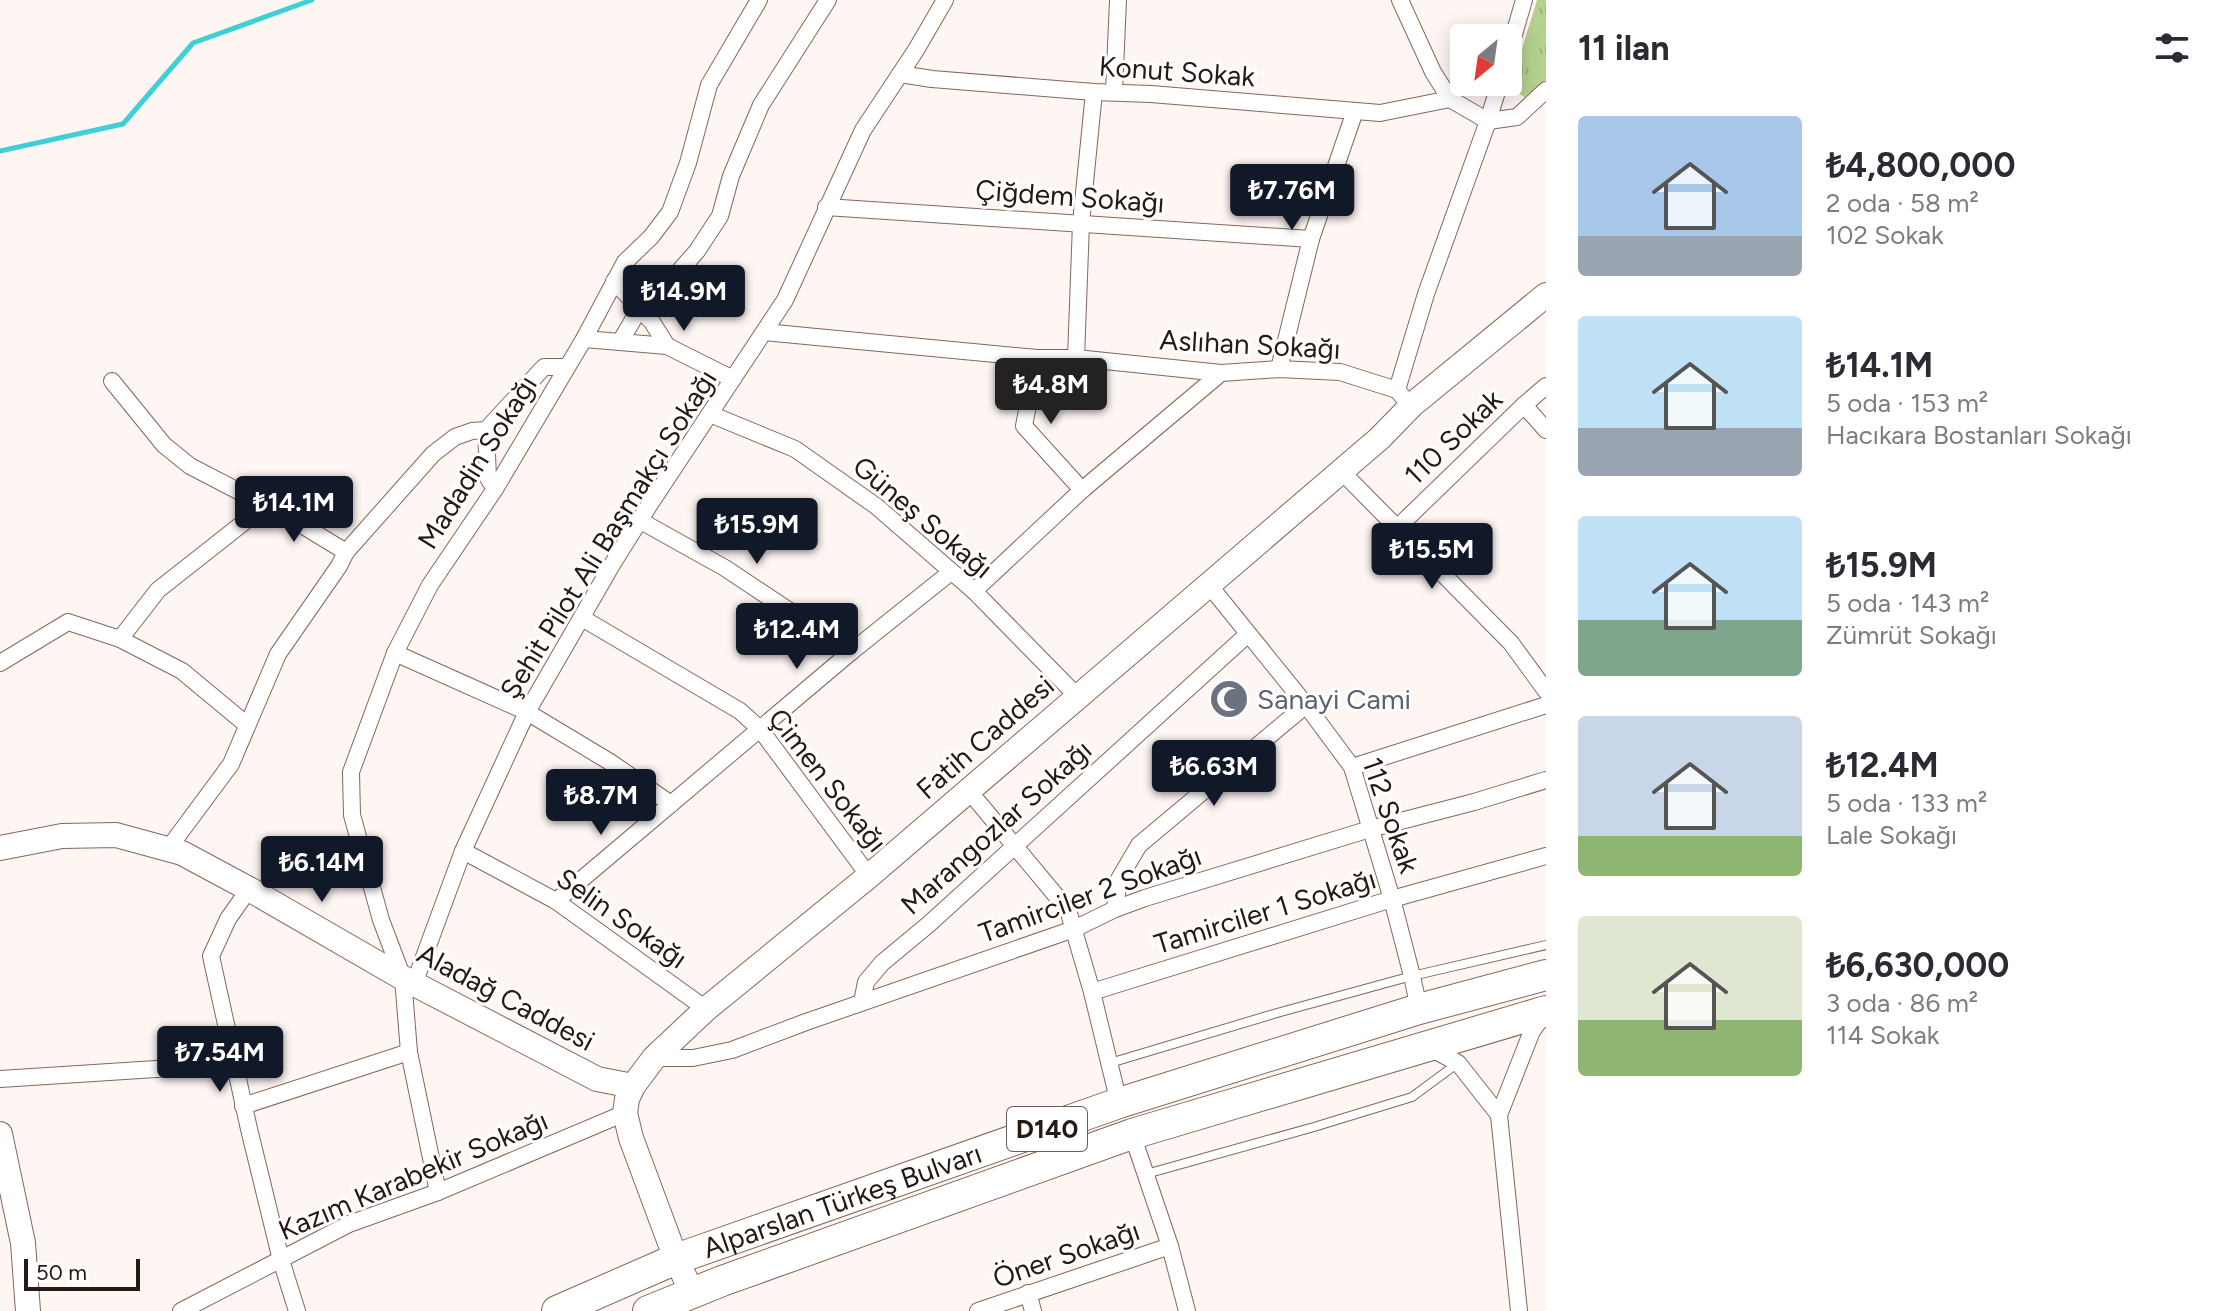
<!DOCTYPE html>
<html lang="tr">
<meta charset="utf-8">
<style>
body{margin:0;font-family:Figtree,sans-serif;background:#f2f2f3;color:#2b2b33;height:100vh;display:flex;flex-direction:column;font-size:30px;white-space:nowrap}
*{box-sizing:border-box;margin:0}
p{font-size:26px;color:#7c7c81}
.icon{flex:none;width:44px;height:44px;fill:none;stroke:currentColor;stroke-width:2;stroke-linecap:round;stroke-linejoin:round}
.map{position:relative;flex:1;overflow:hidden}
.drawer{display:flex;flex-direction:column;background:#fff;width:680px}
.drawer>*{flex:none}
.needle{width:52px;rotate:209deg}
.fabs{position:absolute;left:1450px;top:24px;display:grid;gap:16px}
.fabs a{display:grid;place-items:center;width:72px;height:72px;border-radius:8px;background:#fff;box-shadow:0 4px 20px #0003;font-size:40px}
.scale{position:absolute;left:24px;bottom:20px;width:116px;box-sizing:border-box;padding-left:8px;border:4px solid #251913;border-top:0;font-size:22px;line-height:28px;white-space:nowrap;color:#251913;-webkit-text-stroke:6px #fff;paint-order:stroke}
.price{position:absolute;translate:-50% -68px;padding:0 18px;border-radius:8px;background:#111827;color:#fff;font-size:26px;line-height:52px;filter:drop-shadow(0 2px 4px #0008)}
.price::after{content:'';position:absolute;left:50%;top:48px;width:24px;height:18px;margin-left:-12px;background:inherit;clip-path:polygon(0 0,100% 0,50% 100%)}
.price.active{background:#222;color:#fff}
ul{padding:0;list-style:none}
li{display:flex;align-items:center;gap:24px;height:200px;padding:0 32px}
li span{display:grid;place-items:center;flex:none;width:224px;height:160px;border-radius:8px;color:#555}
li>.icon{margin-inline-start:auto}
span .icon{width:96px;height:96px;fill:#fffc;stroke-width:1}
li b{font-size:34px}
h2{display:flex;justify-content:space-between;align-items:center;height:96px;padding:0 32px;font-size:34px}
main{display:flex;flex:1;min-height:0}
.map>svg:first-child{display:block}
.park{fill:url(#park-tufts)}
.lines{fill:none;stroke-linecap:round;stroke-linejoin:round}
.stream{stroke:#3fcfd6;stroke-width:5}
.lane-casing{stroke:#856759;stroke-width:10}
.street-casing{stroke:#856759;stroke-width:18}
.secondary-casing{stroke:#856759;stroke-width:26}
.highway-casing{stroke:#856759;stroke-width:32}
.lane{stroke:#fff;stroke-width:8}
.street{stroke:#fff;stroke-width:16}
.secondary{stroke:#fff;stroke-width:24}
.highway{stroke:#fff;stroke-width:30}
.labels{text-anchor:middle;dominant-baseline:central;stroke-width:6;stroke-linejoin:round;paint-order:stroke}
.shield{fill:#fff;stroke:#665e5a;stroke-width:2}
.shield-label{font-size:26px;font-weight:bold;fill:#251913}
.street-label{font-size:28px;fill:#251913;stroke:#fff}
.worship-label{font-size:28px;fill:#5b616d;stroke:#fff;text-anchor:start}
</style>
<main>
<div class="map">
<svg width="1546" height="1311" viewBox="0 0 1546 1311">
<defs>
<pattern id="park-tufts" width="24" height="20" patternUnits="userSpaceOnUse" patternTransform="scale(2)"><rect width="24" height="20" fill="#b5d18f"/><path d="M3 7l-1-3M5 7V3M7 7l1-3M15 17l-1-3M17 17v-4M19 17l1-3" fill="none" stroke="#9cb37a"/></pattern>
</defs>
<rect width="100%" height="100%" fill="#fef6f3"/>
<polygon class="park" points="1537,0 1546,0 1546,80 1526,98 1510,88"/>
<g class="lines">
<polyline class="stream" points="0,151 123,124 193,43 312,0"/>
<g class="lane-casing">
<g id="lane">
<polyline points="1110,1063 1277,1013 1412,976 1546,945"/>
<polyline points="1146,1174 1314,1127 1412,1097 1458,1063"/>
</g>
</g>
<g class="street-casing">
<g id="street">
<polyline points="1400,0 1433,72 1450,99 1488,121 1517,117 1546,90"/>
<polyline points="1508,55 1524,0"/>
<polyline points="900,74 932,79 1094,92 1151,94 1380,113 1450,99"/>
<polyline points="1114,92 1118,0"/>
<polyline points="826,207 1311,239"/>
<polyline points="614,281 652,322 667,346"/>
<polyline points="764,332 1037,358 1076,358 1221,373 1279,369 1340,372 1397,390"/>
<polyline points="584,339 620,342 640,308 675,276 697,251 720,216 731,176 761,105 828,0"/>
<polyline points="620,342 667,346 733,379"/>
<polyline points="1037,358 1024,426 1082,490"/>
<polyline points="1076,358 1081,223 1094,92"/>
<polyline points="1279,369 1311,239 1355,111"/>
<polyline points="112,381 164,445 190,466 292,519 346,552"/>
<polyline points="1403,397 1397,390 1426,294 1488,121 1500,82"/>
<polyline points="1524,405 1546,430"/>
<polyline points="710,414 795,449 876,506 974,591 1078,697"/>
<polyline points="486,430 488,478 495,489"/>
<polyline points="1341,471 1511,643 1546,691"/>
<polyline points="639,520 725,568 851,652"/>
<polyline points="1398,527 1524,405 1546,386"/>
<polyline points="1209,585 1306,705 1352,767 1392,899 1412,976 1419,1009"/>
<polyline points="974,591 1082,490 1221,373"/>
<polyline points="582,618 740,711 760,729 869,876"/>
<polyline points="120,639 158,590 252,516 261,503"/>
<polyline points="395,653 527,712 610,762 671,804"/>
<polyline points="0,663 68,622 120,639 182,671 247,725"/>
<polyline points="1352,767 1546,705"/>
<polyline points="969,791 1068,910 1092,992 1119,1103"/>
<polyline points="168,849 231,764 278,654 339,566 346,552 433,454 455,437 472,431 486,430 544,367 567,367"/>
<polyline points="463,851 556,901 706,1009"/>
<polyline points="249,889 228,919 211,956 249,1129 281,1260 297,1311"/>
<polyline points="556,901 851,652 951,572"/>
<polyline points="1115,909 1119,879 1139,845 1306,705"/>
<polyline points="414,984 463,851 527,712 613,563 650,504 785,300 863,130 916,50 945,0"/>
<polyline points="1092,992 1392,899 1546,856"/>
<polyline points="862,1002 866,982 882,963 929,924 1248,634"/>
<polyline points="1428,1047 1458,1063 1499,1115 1532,1031 1543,1016"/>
<polyline points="654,1058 693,1058 732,1050 806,1022 1074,929 1115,909 1145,898 1370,829 1474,802 1546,780"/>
<polyline points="0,1079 234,1064"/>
<polyline points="243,1106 409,1052"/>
<polyline points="1499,1115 1519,1311"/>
<polyline points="1132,1134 1170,1246 1187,1311"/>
<polyline points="438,1192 409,1052 403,978 381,920 352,815 351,772 395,653 430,585 495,489 584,339 625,262 651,237 670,212 688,163 709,85 759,0"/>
<polyline points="1028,1293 1033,1311"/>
<polyline points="181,1311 349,1224 438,1192 625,1113"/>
<polyline points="978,1311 1170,1246"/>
</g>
</g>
<g class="secondary-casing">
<g id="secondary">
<polyline points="0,848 62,836 116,835 182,853 249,889 403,978 597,1079 633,1086"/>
<polyline points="0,1134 23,1243 28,1311"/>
<polyline points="692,1292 676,1259 631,1138 625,1113 627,1099 633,1086 654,1058 706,1009 869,876 1380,438 1412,405 1546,295"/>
</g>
</g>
<g class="highway-casing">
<g id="highway">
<path id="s1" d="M 557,1311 L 676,1259 L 1119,1103 L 1419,1009 L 1546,975"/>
<polyline points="648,1311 722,1281 1132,1134 1546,1011"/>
</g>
</g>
<use href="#lane" class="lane"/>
<use href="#street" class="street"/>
<use href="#secondary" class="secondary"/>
<use href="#highway" class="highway"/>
</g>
<defs>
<g id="mosque-disc" transform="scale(2)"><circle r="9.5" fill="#6b7280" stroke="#fff"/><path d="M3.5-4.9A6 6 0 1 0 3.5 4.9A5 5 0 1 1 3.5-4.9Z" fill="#fff"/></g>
</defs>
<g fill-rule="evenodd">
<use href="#mosque-disc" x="1229" y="699"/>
</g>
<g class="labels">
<rect class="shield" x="1007" y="1107" width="80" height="44" rx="6"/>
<g class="shield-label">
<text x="1047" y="1129">D140</text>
</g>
<g class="street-label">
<text transform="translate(1177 71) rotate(4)">Konut Sokak</text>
<text transform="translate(1070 196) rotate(4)">Çiğdem Sokağı</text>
<text transform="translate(1250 344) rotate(3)">Aslıhan Sokağı</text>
<text transform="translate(1453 437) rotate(-44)">110 Sokak</text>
<text transform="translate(477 462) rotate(-58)">Madadin Sokağı</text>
<text transform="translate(923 517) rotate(40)">Güneş Sokağı</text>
<text transform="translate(608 534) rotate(-58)">Şehit Pilot Ali Başmakçı Sokağı</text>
<text transform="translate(985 737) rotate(-41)">Fatih Caddesi</text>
<text transform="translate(828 780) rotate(52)">Çimen Sokağı</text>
<text transform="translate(1391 815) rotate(71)">112 Sokak</text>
<text transform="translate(996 827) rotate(-42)">Marangozlar Sokağı</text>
<text transform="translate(1090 894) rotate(-20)">Tamirciler 2 Sokağı</text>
<text transform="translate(1265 911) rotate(-17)">Tamirciler 1 Sokağı</text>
<text transform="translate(622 918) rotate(35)">Selin Sokağı</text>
<text transform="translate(506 997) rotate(28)">Aladağ Caddesi</text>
<text transform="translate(413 1175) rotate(-23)">Kazım Karabekir Sokağı</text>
<text stroke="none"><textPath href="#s1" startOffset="306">Alparslan Türkeş Bulvarı</textPath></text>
<text transform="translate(1066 1254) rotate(-19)">Öner Sokağı</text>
</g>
<g class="worship-label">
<text x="1257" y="699">Sanayi Cami</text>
</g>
</g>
</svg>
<div class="fabs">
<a><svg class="needle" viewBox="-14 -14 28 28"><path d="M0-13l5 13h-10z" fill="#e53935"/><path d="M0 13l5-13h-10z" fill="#7c7c81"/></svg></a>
</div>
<div class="scale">50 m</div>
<b class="price" style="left:1292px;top:232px">₺7.76M</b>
<b class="price" style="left:684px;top:333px">₺14.9M</b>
<b class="price active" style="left:1051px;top:426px">₺4.8M</b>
<b class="price" style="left:294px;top:544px">₺14.1M</b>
<b class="price" style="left:757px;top:566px">₺15.9M</b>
<b class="price" style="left:1432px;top:591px">₺15.5M</b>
<b class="price" style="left:797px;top:671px">₺12.4M</b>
<b class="price" style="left:1214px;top:808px">₺6.63M</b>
<b class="price" style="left:601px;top:837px">₺8.7M</b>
<b class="price" style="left:322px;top:904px">₺6.14M</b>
<b class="price" style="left:220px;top:1094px">₺7.54M</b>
</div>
<section class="drawer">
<h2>11 ilan<svg class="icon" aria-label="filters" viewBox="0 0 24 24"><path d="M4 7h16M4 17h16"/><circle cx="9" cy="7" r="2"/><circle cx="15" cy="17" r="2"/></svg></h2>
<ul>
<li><span style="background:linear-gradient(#a9c7e8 75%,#9aa5b1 0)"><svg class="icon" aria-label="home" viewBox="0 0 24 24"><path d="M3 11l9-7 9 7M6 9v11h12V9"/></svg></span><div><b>₺4,800,000</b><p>2 oda · 58 m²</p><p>102 Sokak</p></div></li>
<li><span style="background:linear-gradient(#bfe0f5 70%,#9aa5b1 0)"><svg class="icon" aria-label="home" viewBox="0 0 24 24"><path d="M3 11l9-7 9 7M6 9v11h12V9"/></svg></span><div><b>₺14.1M</b><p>5 oda · 153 m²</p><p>Hacıkara Bostanları Sokağı</p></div></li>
<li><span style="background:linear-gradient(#bfe0f5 65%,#7fa58c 0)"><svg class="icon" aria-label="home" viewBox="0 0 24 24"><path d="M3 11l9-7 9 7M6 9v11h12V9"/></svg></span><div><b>₺15.9M</b><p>5 oda · 143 m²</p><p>Zümrüt Sokağı</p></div></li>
<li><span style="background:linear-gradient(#c9d6e8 75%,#8fb573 0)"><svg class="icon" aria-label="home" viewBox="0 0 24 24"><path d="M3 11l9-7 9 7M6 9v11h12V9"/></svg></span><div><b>₺12.4M</b><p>5 oda · 133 m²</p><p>Lale Sokağı</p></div></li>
<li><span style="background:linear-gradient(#dfe7d0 65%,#8fb573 0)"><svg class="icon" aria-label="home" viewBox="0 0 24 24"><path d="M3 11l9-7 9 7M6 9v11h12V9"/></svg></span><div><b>₺6,630,000</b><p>3 oda · 86 m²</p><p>114 Sokak</p></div></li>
</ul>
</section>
</main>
